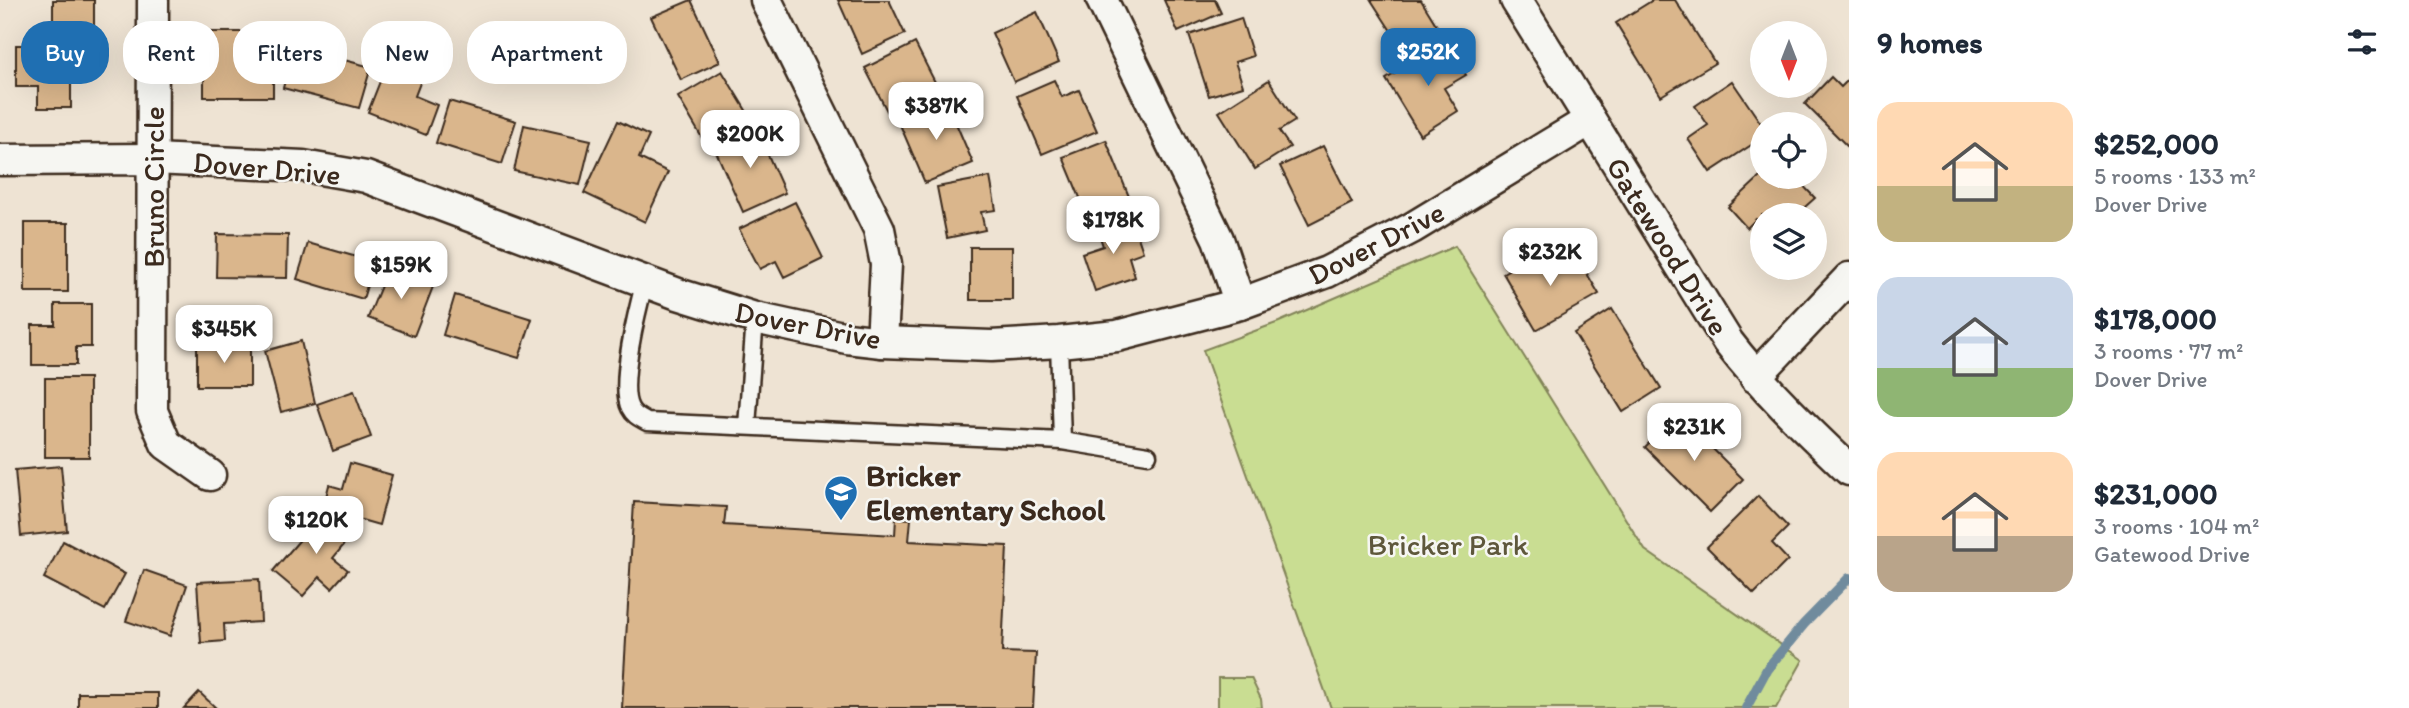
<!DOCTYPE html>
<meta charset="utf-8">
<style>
body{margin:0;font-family:Itim,sans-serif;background:#f6f6f7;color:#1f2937;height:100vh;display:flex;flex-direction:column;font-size:26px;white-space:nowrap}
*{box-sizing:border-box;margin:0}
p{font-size:23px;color:#747a83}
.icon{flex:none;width:38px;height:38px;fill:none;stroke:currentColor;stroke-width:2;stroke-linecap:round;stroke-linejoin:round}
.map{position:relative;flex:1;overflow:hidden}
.side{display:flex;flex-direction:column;background:#fff;width:560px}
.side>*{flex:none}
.hud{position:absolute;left:21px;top:21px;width:665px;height:63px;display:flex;gap:14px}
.needle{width:46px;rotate:180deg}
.buttons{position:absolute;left:1750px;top:21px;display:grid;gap:14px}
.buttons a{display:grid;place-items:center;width:77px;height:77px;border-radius:50%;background:#fff;box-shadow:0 7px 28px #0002;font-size:35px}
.price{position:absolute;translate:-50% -60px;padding:0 16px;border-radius:14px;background:#fff;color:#222;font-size:23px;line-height:46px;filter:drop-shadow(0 2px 4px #0008)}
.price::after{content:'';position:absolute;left:50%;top:42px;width:21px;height:16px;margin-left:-10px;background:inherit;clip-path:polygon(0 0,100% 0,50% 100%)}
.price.current{background:#1f6fb2;color:#fff}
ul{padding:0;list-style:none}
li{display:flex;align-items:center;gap:21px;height:175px;padding:0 28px}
li span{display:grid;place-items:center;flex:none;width:196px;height:140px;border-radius:21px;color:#555}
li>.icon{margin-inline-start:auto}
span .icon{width:84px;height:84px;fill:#fffc;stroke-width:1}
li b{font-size:30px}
h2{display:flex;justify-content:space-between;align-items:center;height:84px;padding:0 28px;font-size:30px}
.tag{padding:0 24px;border-radius:28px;background:#fff;box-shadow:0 7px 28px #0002;font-size:24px;line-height:63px}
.tag.current{background:#1f6fb2;color:#fff}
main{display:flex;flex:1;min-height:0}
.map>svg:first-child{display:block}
.green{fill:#c9dd92;stroke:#828458;stroke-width:2}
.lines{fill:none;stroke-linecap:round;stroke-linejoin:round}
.stream{stroke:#6f8b9d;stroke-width:10}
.building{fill:#dab68c;stroke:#3b2a1e;stroke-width:2}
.service-casing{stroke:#3b2a1e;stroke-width:21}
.minor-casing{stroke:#3b2a1e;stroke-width:35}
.service{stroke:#f6f6f2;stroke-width:16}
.minor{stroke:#f6f6f2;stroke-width:30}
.labels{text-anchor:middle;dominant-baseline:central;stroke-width:5;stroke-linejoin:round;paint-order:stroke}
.street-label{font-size:30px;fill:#3b2a1e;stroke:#f6f6f2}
.poi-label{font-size:30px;font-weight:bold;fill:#3b2a1e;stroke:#f6f6f2;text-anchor:start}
.park-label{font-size:30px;fill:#5e573b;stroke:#f6f6f2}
</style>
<main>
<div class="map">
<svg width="1849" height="708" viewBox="0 0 1849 708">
<rect width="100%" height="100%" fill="#eee3d3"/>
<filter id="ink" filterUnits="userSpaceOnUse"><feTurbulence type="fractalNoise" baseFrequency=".0143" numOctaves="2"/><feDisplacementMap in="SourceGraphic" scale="14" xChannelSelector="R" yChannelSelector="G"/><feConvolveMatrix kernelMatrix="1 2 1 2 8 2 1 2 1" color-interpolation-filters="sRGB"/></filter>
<g filter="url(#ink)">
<g class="green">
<polygon points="1455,246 1645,550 1803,660 1776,708 1331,708 1203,350 1279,322"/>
<polygon points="1218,678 1251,678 1261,699 1262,708 1218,708"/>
</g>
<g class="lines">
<polyline class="stream" points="1746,708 1767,669 1804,624 1849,578"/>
</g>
<g class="building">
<rect x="53" y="0" width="41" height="33"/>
<polygon points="691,0 720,62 681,80 651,17"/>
<polygon points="838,0 889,0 905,34 862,54"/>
<polygon points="1164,0 1215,0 1221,13 1178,32"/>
<polygon points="1371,0 1421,0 1437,26 1402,48"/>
<polygon points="1653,0 1675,0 1715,63 1661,96 1616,23"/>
<polygon points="1037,12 1059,62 1014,82 992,33"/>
<polygon points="1241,18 1253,56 1235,62 1243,86 1209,96 1189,35"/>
<polygon points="204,32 250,32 250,54 273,54 273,97 204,97"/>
<polygon points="915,43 938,88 888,113 865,68"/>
<polygon points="1446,43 1466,75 1444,88 1458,111 1420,135 1386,79"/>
<polygon points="16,45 71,45 71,108 38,108 38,87 16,87"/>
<polygon points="294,47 371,67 359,108 283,88"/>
<polygon points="388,61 423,75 415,96 437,105 426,135 368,112"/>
<polygon points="722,71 750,117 705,143 678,97"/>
<polygon points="1831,77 1841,87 1849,79 1849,148 1805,104"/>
<polygon points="1054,80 1062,97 1079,90 1097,131 1042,154 1017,96"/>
<polygon points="1269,80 1295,121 1279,131 1290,147 1255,169 1219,112"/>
<polygon points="1732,81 1762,125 1762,138 1710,172 1688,139 1708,125 1695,106"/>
<polygon points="946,100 973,163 925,183 898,120"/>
<polygon points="449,101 516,121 502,164 436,143"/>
<polygon points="618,121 649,136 639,158 668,172 645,222 584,193"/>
<polygon points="524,125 591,140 580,185 514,171"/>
<polygon points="756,128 785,193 743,212 714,147"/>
<polygon points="1106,140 1132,204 1090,222 1063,157"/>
<polygon points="1323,146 1352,203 1309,225 1280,166"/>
<polygon points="1762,175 1795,177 1815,198 1796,215 1762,215 1762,226 1756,219 1747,228 1728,207"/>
<polygon points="990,177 996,210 981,212 985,230 947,238 937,187"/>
<polygon points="795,202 823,258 784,277 776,261 760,269 739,229"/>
<polygon points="1132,219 1143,252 1129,257 1135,277 1095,291 1082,253 1103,246 1098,231"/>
<rect x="25" y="223" width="43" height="69"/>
<polygon points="217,234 288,235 287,278 216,277"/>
<polygon points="308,243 374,262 363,299 297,279"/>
<rect x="970" y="247" width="42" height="53"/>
<polygon points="1542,250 1552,268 1576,255 1599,294 1536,330 1503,273"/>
<polygon points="389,266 434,284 414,336 368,318"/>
<polygon points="455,295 532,319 519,358 443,335"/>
<polygon points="55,304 91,304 91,347 76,347 76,365 32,365 32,325 55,325"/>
<polygon points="1612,309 1661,388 1623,412 1574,333"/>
<polygon points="301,341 315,403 281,412 265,351"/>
<rect x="197" y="344" width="53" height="42"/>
<rect x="45" y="378" width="44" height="79"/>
<polygon points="354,391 371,437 333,451 317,404"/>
<polygon points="1678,414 1743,479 1710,512 1645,447"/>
<polygon points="350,463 392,475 379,525 323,509 329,485 343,489"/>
<polygon points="61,466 67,531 21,536 15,470"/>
<polygon points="1758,496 1788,527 1772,543 1788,560 1754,594 1707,547"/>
<polygon points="634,502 726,507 724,525 895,535 896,518 911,519 909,541 1007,546 1002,652 1036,653 1033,708 622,708"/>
<polygon points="328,514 352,521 343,546 333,558 348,570 332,588 320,577 303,596 273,571 316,521 319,524"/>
<polygon points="63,541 125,574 105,610 44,578"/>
<polygon points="144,570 187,585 170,636 126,621"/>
<polygon points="259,579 261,622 224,624 225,641 201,643 197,582"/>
<polygon points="199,692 216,708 184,708"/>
<rect x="78" y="693" width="80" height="15"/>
</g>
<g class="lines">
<g class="service-casing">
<g id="service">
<path d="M 645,281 C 638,307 618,386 630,408 C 634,416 640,418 647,422 L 1062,441 L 1148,455"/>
<polyline points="1059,342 1062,441"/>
<polyline points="747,426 755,318"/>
</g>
</g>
<g class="minor-casing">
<g id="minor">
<polyline points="153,0 152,411 166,444 210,475"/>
<polyline points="766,0 879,229 886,264 882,342"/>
<polyline points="1102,0 1218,239 1240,304"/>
<path d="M 1516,0 L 1728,342 C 1764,389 1806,429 1849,470"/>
<polyline points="0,160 154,159 303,166 366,177 678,294 755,318 847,338 882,342 991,346 1059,342 1117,336 1240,304 1327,272 1412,228 1590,120"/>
<polyline points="1755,377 1849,278"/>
</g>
</g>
<use href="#service" class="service"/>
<use href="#minor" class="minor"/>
</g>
</g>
<defs>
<g id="school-pin" transform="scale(1.75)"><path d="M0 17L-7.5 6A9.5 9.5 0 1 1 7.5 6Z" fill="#1f6fb2" stroke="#f6f6f2"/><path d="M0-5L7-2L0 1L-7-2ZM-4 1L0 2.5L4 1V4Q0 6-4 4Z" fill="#fff"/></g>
</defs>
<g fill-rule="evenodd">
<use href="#school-pin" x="841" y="492"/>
</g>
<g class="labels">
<g class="street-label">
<text transform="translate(267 168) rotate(5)">Dover Drive</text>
<text transform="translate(153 187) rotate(-90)">Bruno Circle</text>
<text transform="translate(1376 243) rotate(-27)">Dover Drive</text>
<text transform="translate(1668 246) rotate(58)">Gatewood Drive</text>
<text transform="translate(808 325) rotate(11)">Dover Drive</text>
</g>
<g class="poi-label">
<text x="866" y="475">Bricker<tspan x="866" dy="34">Elementary School</tspan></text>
</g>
<g class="park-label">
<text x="1448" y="544">Bricker Park</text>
</g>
</g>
</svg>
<div class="buttons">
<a><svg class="needle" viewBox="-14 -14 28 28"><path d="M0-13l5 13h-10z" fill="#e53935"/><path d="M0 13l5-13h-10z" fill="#747a83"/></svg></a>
<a><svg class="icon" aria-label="locate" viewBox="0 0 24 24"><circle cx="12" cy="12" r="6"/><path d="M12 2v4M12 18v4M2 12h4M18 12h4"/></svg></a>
<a><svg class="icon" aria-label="layers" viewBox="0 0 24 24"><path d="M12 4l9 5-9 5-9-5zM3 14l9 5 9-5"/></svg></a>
</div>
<b class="price current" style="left:1428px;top:88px">$252K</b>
<b class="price" style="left:936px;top:142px">$387K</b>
<b class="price" style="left:750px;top:170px">$200K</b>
<b class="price" style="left:1113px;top:256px">$178K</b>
<b class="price" style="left:1550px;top:288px">$232K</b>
<b class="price" style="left:401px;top:301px">$159K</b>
<b class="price" style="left:224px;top:365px">$345K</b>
<b class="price" style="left:1694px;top:463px">$231K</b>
<b class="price" style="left:316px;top:556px">$120K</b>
<div class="hud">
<a class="tag current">Buy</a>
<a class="tag">Rent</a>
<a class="tag">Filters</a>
<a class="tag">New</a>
<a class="tag">Apartment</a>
</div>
</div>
<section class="side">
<h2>9 homes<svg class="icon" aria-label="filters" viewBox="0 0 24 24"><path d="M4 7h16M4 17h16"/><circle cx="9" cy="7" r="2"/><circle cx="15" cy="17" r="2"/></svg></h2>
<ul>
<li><span style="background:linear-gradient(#ffd9b3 60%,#c2b280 0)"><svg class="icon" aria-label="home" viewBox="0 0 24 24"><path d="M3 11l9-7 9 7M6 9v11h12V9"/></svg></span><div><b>$252,000</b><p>5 rooms · 133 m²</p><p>Dover Drive</p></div></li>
<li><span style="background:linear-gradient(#c9d6e8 65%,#8fb573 0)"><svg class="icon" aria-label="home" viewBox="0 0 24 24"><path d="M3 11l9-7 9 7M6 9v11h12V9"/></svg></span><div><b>$178,000</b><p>3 rooms · 77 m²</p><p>Dover Drive</p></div></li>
<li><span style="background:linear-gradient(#ffd9b3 60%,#b9a48a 0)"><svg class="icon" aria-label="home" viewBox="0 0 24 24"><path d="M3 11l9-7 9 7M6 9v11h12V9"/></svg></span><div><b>$231,000</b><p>3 rooms · 104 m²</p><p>Gatewood Drive</p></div></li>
</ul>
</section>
</main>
